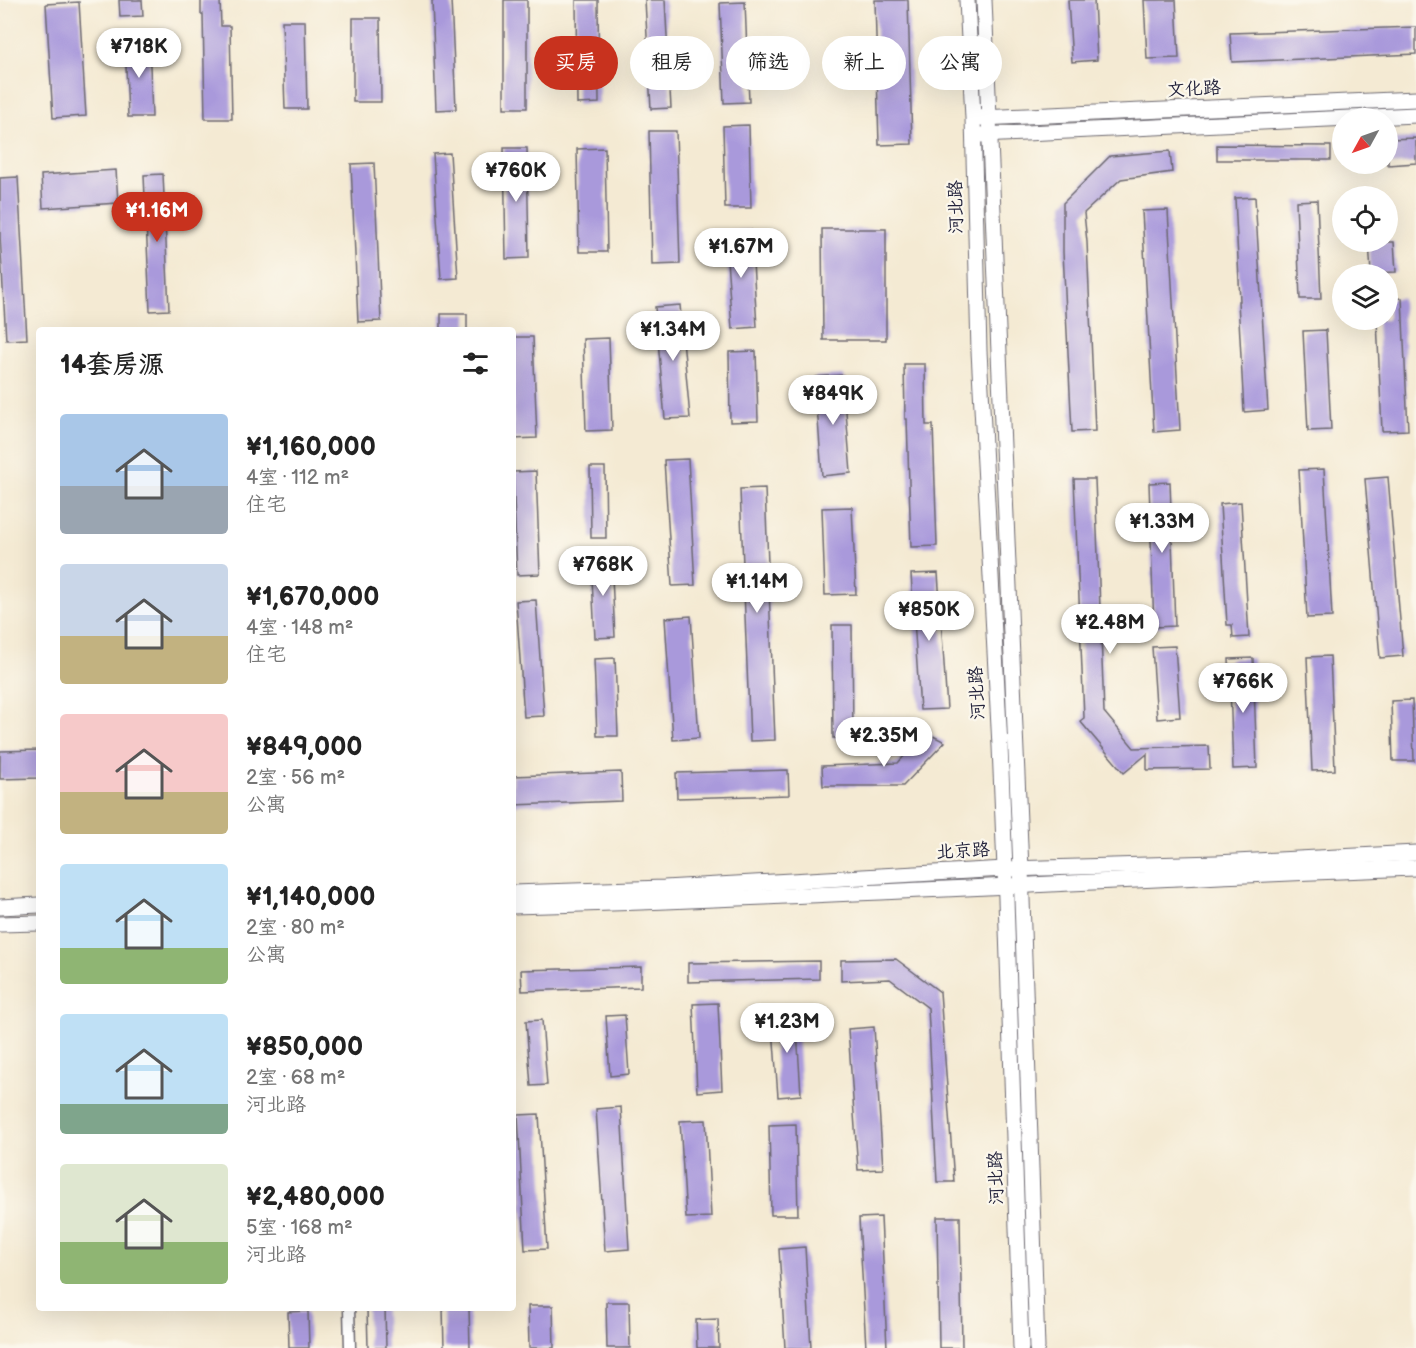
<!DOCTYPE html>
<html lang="zh">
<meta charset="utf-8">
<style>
body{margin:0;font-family:"Balsamiq Sans","LXGW WenKai TC",sans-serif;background:#f6f6f6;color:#222;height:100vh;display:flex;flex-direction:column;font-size:22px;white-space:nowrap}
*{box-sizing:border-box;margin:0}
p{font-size:20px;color:#767676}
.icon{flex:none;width:33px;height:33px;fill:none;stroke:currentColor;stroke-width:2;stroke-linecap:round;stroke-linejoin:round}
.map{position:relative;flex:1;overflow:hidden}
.panel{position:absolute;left:36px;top:327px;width:480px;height:984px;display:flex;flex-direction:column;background:#fff;border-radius:6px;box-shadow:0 6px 24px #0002}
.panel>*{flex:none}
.hud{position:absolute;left:534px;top:36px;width:570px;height:54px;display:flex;gap:12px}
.needle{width:39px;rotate:230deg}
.fabs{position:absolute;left:1332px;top:108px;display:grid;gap:12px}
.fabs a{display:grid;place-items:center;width:66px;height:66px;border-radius:50%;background:#fff;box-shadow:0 6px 24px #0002;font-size:30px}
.price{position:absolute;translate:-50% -51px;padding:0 14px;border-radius:21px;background:#fff;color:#222;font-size:20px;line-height:39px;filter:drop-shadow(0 2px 3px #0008)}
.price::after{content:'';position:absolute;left:50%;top:36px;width:18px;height:14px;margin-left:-9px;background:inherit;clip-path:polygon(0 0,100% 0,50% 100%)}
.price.on{background:#c8321e;color:#fff}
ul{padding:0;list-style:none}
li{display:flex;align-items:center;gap:18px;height:150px;padding:0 24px}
li span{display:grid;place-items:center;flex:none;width:168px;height:120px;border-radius:6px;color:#555}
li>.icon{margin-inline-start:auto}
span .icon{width:72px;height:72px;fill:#fffc;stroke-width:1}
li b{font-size:26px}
h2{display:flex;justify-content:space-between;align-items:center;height:72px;padding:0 24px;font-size:26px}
.pill{padding:0 21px;border-radius:27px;background:#fff;box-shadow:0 6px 24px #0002;font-size:21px;line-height:54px}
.pill.on{background:#c8321e;color:#fff}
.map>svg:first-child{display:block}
.building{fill:#a999db}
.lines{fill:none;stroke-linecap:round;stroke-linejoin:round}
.street-casing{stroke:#6c6870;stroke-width:13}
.secondary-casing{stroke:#6c6870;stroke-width:17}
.street{stroke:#fff;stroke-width:10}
.secondary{stroke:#fff;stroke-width:15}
.labels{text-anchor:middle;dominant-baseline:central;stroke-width:4.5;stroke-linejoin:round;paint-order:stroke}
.street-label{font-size:18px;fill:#22223b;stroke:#fbf7ec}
</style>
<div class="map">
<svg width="1416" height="1348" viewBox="0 0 1416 1348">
<rect width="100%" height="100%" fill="#fbf7ec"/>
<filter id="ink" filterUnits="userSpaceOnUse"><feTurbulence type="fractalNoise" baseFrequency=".0167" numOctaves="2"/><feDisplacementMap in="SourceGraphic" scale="12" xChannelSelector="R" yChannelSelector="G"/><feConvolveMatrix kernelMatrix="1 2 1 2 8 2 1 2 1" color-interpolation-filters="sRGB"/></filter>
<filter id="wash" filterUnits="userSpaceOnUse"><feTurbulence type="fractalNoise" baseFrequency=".008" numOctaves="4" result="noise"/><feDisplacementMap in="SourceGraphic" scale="24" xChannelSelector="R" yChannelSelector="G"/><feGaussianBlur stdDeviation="1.35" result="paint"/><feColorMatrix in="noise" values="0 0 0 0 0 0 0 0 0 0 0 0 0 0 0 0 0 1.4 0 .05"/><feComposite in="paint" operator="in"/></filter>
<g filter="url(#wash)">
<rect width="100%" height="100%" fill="#f4ead3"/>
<g id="blocks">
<g class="building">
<polygon points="119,0 142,0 143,16 120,17"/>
<polygon points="201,0 220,0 221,26 230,26 232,119 205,119 203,14 201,14"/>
<polygon points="432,0 451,0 456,109 436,110"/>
<rect x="504" y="0" width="23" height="108"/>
<polygon points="576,0 598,0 599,103 577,104"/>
<polygon points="645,0 665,0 671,108 651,109"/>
<polygon points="875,0 908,0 912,144 879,145"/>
<polygon points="1068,0 1094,0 1097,60 1072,62"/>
<polygon points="1144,0 1176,0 1179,58 1147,59"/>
<polygon points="79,2 86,116 53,118 46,4"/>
<polygon points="745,2 749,102 724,103 720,3"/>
<polygon points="353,18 380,18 381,102 353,102"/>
<polygon points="282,21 305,21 307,109 285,109"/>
<polygon points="1416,27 1416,54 1232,62 1230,33"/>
<polygon points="149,40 152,117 128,117 125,41"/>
<polygon points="749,125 751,208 725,208 723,126"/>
<polygon points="649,131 676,131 680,264 652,265"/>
<polygon points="1416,138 1416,163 1388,165 1388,139"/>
<polygon points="1217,145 1331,146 1331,160 1217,160"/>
<polygon points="504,148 527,148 529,258 506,259"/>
<polygon points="605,148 607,252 579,252 577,149"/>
<polygon points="1170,151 1172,172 1121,179 1084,213 1087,242 1095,431 1072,432 1063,252 1063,203 1110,156"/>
<polygon points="450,153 458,278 441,279 433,154"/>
<polygon points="374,163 381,321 358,322 351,164"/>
<polygon points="116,170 118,203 43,208 41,175"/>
<polygon points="163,174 169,310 150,311 144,175"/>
<polygon points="18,177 27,339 6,340 0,236 0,178"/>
<polygon points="1255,197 1268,410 1244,412 1238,301 1240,301 1235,198"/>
<polygon points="1317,200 1321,299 1300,299 1296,201"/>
<polygon points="1168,210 1180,430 1154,432 1142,211"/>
<polygon points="822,229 886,229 886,340 823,340"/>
<polygon points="751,230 757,327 732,329 725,232"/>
<polygon points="1369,242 1394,242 1396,272 1371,273"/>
<polygon points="1402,298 1408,430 1382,431 1377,320 1388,320 1388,299"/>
<polygon points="680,305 690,418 665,419 655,307"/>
<rect x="441" y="314" width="26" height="16"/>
<polygon points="1326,330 1331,430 1308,431 1303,331"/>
<polygon points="513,337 533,337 537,438 513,439"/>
<polygon points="609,338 612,430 586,431 583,339"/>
<polygon points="756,351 758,421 730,422 729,352"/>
<polygon points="904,364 925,364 926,425 933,425 937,546 911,547 907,419 905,419"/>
<polygon points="843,375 851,473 822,476 815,377"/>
<polygon points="688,459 695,585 672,586 664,460"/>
<polygon points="590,467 605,467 606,538 591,538"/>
<polygon points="1324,469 1332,617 1307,618 1299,470"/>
<polygon points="536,471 540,574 517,575 513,472"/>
<polygon points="1388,477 1403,656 1380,658 1365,479"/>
<polygon points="1074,479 1095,479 1104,712 1134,748 1209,746 1210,769 1147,770 1147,754 1124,773 1080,721 1084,718"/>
<polygon points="1170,482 1175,626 1154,627 1149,483"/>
<polygon points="765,488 775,740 750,741 740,489"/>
<polygon points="1241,502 1249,637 1233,638 1232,625 1227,625 1220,504"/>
<polygon points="852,507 856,594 825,595 822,508"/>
<polygon points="611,557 615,637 595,638 591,558"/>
<polygon points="938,573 947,709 920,710 911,574"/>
<polygon points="536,600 544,716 524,717 516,601"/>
<polygon points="691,616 699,738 673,740 665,618"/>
<polygon points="832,625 852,625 853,738 833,738"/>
<polygon points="1175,646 1180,717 1157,719 1152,647"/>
<polygon points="1330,656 1335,770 1312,771 1307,657"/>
<polygon points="615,658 618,736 597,736 594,659"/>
<polygon points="1253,658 1257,768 1233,769 1229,659"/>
<polygon points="1412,700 1414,761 1393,761 1391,701"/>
<polygon points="925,732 945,742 903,786 823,786 822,766 898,763"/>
<polygon points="39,750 39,778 0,779 0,751"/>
<polygon points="788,770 789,795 677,798 676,773"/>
<polygon points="621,772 622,801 513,805 513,776"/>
<polygon points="896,959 940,992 954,1182 937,1182 928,1008 890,979 841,981 841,960"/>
<polygon points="819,961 819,979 688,982 688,963"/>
<polygon points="641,967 641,987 522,991 521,970"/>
<polygon points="718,1003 722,1090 697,1092 693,1004"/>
<polygon points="796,1013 801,1095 778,1097 772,1014"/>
<polygon points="625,1015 629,1074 610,1076 606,1016"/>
<polygon points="542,1020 547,1085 531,1086 526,1021"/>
<polygon points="874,1027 883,1169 858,1170 848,1029"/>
<polygon points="621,1107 629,1249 605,1251 596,1109"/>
<polygon points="539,1114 547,1249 525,1250 518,1115"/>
<polygon points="706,1120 711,1217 686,1218 680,1121"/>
<polygon points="796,1124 798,1215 771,1215 769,1125"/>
<polygon points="881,1217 887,1348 866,1348 859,1218"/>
<polygon points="937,1217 960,1217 962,1348 939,1348"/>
<polygon points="805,1247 811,1348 785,1348 779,1249"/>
<polygon points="606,1302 629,1302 630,1348 607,1348"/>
<polygon points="528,1306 553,1306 554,1348 529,1348"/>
<polygon points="367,1308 385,1308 386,1348 368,1348"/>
<polygon points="443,1308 469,1308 470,1348 444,1348"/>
<polygon points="308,1311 309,1348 289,1348 288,1312"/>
<polygon points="718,1319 719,1348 697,1348 696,1320"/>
</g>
</g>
</g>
<g filter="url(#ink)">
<use href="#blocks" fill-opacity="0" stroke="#6c6870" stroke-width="1.5"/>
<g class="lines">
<g class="street-casing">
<polyline id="street" points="349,1308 350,1348"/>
</g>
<g class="secondary-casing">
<g id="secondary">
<polyline points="967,0 973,118 979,351 1000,746 1005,869 1021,1348"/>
<polyline points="984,0 1021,869 1037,1348"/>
<polyline points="981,118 1416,99"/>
<polyline points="980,135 1416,115"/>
<polyline points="513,893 664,888 1005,869 1216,863 1416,853"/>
<path d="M 513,906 C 814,898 1115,879 1416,868"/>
<polyline points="0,907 39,905"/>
<polyline points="0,924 39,923"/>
</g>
</g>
<use href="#street" class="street"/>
<use href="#secondary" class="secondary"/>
</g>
</g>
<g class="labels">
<g class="street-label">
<text transform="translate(1194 89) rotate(-3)">文化路</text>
<text transform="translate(956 207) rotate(-91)">河北路</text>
<text transform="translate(977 693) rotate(-93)">河北路</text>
<text transform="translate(963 851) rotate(-3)">北京路</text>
<text transform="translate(996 1178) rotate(-92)">河北路</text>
</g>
</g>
</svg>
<div class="fabs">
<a><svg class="needle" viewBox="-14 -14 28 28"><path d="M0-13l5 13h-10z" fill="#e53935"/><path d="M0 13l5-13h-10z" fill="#767676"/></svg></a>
<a><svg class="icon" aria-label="locate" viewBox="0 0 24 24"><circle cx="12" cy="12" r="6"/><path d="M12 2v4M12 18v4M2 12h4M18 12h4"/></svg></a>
<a><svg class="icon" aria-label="layers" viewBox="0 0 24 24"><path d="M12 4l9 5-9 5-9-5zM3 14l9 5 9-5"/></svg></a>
</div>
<b class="price" style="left:139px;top:79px">¥718K</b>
<b class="price" style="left:516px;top:203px">¥760K</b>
<b class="price on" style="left:157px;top:243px">¥1.16M</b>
<b class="price" style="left:741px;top:279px">¥1.67M</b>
<b class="price" style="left:673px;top:362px">¥1.34M</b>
<b class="price" style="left:833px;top:426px">¥849K</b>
<b class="price" style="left:1162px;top:554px">¥1.33M</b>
<b class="price" style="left:603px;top:597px">¥768K</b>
<b class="price" style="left:757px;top:614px">¥1.14M</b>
<b class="price" style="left:929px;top:642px">¥850K</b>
<b class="price" style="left:1110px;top:655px">¥2.48M</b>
<b class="price" style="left:1243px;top:714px">¥766K</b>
<b class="price" style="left:884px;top:768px">¥2.35M</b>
<b class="price" style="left:787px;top:1054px">¥1.23M</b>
<div class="hud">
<a class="pill on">买房</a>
<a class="pill">租房</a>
<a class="pill">筛选</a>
<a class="pill">新上</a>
<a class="pill">公寓</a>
</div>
<section class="panel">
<h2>14套房源<svg class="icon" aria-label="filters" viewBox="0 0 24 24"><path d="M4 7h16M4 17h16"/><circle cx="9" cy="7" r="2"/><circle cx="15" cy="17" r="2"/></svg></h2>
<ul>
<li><span style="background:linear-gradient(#a9c7e8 60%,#9aa5b1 0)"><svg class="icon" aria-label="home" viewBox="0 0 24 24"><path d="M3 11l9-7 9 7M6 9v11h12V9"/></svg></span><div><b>¥1,160,000</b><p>4室 · 112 m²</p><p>住宅</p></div></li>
<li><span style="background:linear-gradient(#c9d6e8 60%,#c2b280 0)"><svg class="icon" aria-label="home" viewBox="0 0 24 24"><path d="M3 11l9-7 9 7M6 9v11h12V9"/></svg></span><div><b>¥1,670,000</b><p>4室 · 148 m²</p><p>住宅</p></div></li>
<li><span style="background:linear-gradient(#f6c9c9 65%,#c2b280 0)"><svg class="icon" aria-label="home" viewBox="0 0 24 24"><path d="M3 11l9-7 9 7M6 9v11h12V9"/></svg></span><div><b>¥849,000</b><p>2室 · 56 m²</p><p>公寓</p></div></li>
<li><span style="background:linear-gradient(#bfe0f5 70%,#8fb573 0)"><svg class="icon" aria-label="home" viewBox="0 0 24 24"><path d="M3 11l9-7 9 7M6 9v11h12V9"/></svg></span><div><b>¥1,140,000</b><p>2室 · 80 m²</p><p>公寓</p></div></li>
<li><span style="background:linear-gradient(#bfe0f5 75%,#7fa58c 0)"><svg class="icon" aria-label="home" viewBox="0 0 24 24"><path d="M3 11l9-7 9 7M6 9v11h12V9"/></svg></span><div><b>¥850,000</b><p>2室 · 68 m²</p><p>河北路</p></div></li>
<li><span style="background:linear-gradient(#dfe7d0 65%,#8fb573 0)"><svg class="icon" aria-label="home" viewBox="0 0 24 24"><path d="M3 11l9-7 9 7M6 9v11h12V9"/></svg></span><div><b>¥2,480,000</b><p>5室 · 168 m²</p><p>河北路</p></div></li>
</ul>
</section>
</div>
